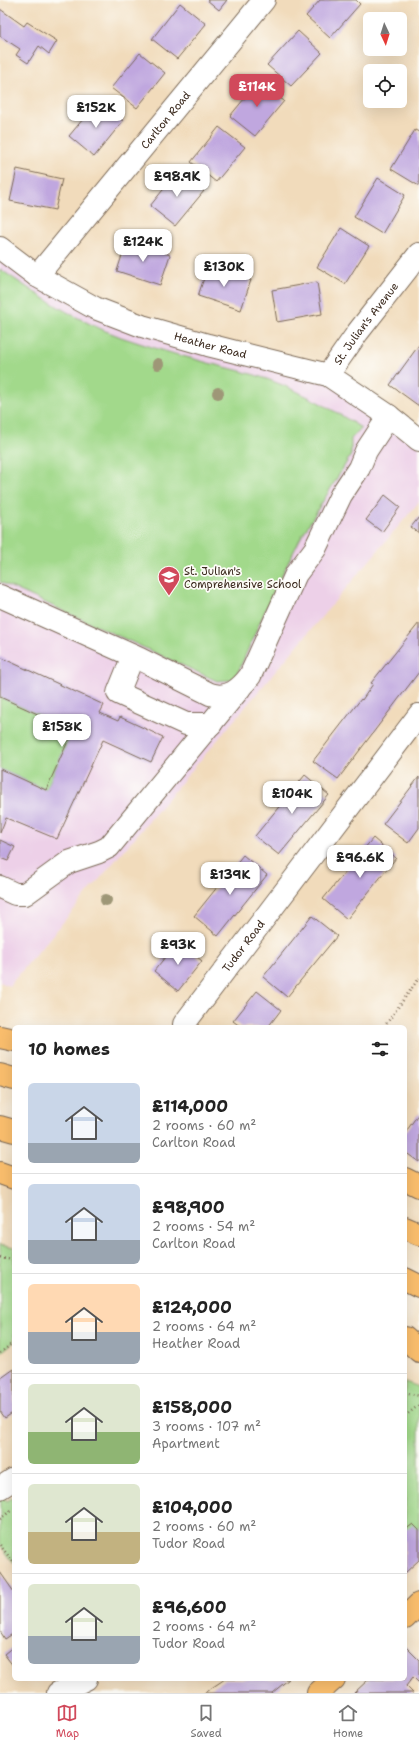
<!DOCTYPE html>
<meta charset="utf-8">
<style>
body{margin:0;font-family:"Shantell Sans",sans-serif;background:#f2f2f2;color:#222;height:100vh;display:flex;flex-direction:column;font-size:15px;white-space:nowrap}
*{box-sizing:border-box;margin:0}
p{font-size:13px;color:#767676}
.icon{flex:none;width:22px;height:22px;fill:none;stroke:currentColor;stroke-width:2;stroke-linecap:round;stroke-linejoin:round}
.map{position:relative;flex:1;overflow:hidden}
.side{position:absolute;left:12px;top:1025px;width:395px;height:656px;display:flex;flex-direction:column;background:#fff;border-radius:6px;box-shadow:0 4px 16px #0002}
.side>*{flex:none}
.needle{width:26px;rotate:176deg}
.buttons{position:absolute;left:363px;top:12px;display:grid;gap:8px}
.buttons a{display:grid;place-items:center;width:44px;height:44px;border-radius:6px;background:#fff;box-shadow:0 4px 16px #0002;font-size:20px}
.price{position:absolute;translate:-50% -34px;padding:0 9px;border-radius:8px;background:#fff;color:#222;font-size:13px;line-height:26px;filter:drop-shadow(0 1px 2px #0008)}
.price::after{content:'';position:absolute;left:50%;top:24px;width:12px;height:9px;margin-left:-6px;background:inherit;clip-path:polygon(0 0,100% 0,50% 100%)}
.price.on{background:#d1495b;color:#fff}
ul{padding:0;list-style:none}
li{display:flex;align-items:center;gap:12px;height:100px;padding:0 16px}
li+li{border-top:1px solid #e0e0e0}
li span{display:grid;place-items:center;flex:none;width:112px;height:80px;border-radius:6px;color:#555}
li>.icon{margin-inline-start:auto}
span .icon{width:48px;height:48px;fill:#fffc;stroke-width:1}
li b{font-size:17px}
h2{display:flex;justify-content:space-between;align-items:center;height:48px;padding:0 16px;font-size:17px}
.dock{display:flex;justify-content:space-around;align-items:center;height:56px;border-top:1px solid #e0e0e0;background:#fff;font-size:11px;color:#767676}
.dock a{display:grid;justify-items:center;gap:2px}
.dock .on{color:#d1495b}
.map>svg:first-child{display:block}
.built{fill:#edd0e8}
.green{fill:#a2d98b;stroke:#6e8254}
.building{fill:#c0a7df}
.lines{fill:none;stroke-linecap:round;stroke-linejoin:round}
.minor-casing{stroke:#7b6855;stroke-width:24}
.major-casing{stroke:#7b6855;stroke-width:24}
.highway-casing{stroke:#7b6855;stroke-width:24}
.path{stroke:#7b6855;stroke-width:2.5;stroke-dasharray:1 3;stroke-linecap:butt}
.minor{stroke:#fff;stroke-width:22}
.major{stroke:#fabe6d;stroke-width:22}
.highway{stroke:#fabe6d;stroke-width:22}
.tree{fill:#9e9777}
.labels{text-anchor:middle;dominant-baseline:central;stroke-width:3.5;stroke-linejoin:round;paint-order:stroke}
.street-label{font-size:11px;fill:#3b2a1e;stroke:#fdfcf7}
.poi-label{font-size:11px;fill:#3b2a1e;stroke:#fdfcf7;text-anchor:start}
</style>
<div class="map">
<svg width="419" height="1693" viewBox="0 0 419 1693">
<rect width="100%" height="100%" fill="#fdfcf7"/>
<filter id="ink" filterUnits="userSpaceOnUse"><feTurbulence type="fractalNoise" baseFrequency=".025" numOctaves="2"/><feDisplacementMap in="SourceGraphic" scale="8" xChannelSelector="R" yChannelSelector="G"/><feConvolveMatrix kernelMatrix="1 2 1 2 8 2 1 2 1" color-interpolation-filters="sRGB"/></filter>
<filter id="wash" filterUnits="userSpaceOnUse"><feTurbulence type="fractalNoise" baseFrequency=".012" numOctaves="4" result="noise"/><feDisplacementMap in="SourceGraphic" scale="16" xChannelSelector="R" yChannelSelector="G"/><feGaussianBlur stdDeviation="0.9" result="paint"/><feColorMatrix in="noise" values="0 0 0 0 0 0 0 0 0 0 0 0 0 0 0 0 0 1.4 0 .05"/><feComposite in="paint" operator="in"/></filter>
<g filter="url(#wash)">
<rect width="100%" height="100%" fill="#f1dbbb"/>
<polygon class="built" points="0,248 95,308 328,375 419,440 419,502 9,986 0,982"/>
<g class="green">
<path d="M 0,269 C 39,296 77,321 121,337 C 145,345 169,353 194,359 C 214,365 235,369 255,375 C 293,387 328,406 361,428 L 351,439 L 351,455 L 300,539 L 272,595 L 238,672 L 231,680 L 217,681 L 0,582 Z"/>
<polygon points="0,697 73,730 46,790 0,769"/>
<polygon points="0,1245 14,1248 14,1342 0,1353"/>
<polygon points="405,1382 419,1387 419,1544 405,1530"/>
<polygon points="0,1495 7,1501 14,1497 14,1563 0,1545"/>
</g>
<g id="blocks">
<g class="building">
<polygon points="207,0 227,0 219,10"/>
<polygon points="320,0 356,0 360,4 330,38 306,16"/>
<polygon points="180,3 206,24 177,59 152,39"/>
<polygon points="0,9 24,26 27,22 57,41 49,54 39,46 28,63 16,55 20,49 0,36"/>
<polygon points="298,31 322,53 291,86 267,65"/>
<polygon points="140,53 165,73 137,108 111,88"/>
<polygon points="259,81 284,101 255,136 230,116"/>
<polygon points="98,101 123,121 94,157 69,136"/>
<polygon points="219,127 245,147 216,182 191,162"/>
<polygon points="415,130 419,132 419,186 391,169"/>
<polygon points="17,169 62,179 55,210 10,201"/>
<polygon points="179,170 204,191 175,226 150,206"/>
<polygon points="378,178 405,195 382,234 354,217"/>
<polygon points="341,228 369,246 345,284 317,267"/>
<polygon points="127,240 170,255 160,285 117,271"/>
<polygon points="208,266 251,280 241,310 198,296"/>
<polygon points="317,282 322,314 277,322 272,290"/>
<polygon points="419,345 419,406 390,385"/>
<polygon points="385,495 400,507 382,532 366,520"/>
<polygon points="419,517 419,533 411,527"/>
<polygon points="419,623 419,672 338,779 313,761 361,699 362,700 373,684 371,683"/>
<polygon points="0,657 104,705 100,713 118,721 120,717 163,737 151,762 103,740 57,839 6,818 0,833 0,769 46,790 73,730 0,697"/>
<polygon points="305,775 329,795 279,855 255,836"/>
<polygon points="419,777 419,828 408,843 383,824"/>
<polygon points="373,838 396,858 347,919 323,899"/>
<polygon points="0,840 15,847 8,861 0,858"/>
<polygon points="243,855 267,875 218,936 194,916"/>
<polygon points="312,916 337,936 287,997 263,977"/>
<polygon points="178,941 202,961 178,991 154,971"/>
<polygon points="257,991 281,1010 268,1027 241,1027 233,1021"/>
<polygon points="419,1113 419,1162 405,1152 405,1133"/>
<polygon points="14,1369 14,1412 5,1418 0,1411 0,1379"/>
<polygon points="413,1524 419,1530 419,1560 405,1573 405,1530"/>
<polygon points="0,1572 14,1592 14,1633 5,1639 0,1631"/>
<polygon points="14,1646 14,1667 4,1654"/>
<polygon points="405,1646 419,1660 419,1683 413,1677 406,1686 413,1693 354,1693 369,1679 405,1679"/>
<polygon points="225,1679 289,1679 272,1693 204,1693"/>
</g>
</g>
</g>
<g filter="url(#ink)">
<use href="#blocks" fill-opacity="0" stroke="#7b6855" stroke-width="1"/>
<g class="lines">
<g class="minor-casing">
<g id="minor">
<path id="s1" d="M 0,248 L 37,276 L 95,308 L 142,326 L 208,345 L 328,375 L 389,416 L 419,440"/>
<path id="s2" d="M 37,276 L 264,0"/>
<path id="s3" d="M 328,375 L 358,332 L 419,254"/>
<path d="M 0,596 L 140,659 L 210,694 C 228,700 240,689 250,676 L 296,574 L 315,549 L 341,495 L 359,468 L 366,451 L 389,416"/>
<polyline points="133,656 118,693 186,724 211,724"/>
<polyline points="0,887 15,894 25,894 69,862 99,852 109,847 240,688"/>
<path id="s4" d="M 184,1024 L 419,715"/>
<polyline points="0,1488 14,1479"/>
<polyline points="58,1693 86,1679"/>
</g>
</g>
<g class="major-casing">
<g id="major">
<polyline points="405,1618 419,1604"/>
<polyline points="318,1693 334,1679"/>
</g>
</g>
<g class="highway-casing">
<g id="highway">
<polyline points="0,1037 14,1040"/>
<polyline points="0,1075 14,1079"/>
<polyline points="0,1127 14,1131"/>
<polyline points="0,1173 14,1178"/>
<polyline points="405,1179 419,1186"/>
<polyline points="405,1228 419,1234"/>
<polyline points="405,1279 419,1286"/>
<polyline points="405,1338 419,1351"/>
</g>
</g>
<g class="path">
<polyline points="384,1027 419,978"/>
<polyline points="0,1258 14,1260"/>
<polyline points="0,1353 14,1342"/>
<polyline points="405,1392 419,1396"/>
<polyline points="405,1416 419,1405"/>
<polyline points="0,1519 12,1510"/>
<polyline points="0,1545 14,1563"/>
</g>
<use href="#minor" class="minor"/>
<use href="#major" class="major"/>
<use href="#highway" class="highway"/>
</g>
<g class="tree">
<circle cx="158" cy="364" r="6"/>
<circle cx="218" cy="393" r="6"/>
<circle cx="106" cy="900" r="6"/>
</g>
</g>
<defs>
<g id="school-pin" transform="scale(1.15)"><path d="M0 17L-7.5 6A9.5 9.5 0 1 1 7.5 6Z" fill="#d1495b" stroke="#fdfcf7"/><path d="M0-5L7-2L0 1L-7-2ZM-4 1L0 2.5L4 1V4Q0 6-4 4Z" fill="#fff"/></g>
</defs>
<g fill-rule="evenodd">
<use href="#school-pin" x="169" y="577"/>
</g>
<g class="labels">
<g class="street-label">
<text stroke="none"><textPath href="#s2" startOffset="202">Carlton Road</textPath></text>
<text stroke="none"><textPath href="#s3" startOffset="64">St. Julian's Avenue</textPath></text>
<text stroke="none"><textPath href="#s1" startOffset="234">Heather Road</textPath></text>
<text stroke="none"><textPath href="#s4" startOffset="98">Tudor Road</textPath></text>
</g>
<g class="poi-label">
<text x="184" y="571">St. Julian's<tspan x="184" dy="13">Comprehensive School</tspan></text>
</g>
</g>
</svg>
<div class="buttons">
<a><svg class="needle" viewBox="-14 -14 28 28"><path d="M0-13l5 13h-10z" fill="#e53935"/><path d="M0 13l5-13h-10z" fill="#767676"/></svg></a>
<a><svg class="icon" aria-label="locate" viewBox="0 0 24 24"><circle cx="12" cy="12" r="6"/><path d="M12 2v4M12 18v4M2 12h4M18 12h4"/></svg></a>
</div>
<b class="price on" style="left:257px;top:108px">£114K</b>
<b class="price" style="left:96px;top:129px">£152K</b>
<b class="price" style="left:177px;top:198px">£98.9K</b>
<b class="price" style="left:143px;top:263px">£124K</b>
<b class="price" style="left:224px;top:288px">£130K</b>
<b class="price" style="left:62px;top:748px">£158K</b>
<b class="price" style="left:292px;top:815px">£104K</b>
<b class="price" style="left:360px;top:879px">£96.6K</b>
<b class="price" style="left:230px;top:896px">£139K</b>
<b class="price" style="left:178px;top:966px">£93K</b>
<section class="side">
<h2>10 homes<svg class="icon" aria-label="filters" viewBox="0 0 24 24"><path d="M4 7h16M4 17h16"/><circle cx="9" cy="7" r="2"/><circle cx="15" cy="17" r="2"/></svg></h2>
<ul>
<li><span style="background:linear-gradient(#c9d6e8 75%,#9aa5b1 0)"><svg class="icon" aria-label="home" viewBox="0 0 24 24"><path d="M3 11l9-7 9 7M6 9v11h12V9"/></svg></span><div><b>£114,000</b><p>2 rooms · 60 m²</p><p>Carlton Road</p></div></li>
<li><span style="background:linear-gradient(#c9d6e8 70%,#9aa5b1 0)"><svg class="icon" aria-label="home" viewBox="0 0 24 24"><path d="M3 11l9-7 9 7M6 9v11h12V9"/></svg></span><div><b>£98,900</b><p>2 rooms · 54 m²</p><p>Carlton Road</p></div></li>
<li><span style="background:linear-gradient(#ffd9b3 60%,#9aa5b1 0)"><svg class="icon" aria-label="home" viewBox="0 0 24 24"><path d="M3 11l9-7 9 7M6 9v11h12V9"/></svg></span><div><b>£124,000</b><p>2 rooms · 64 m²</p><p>Heather Road</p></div></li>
<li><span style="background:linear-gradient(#dfe7d0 60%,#8fb573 0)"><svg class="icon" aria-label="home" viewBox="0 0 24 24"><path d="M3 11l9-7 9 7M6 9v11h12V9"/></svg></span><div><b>£158,000</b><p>3 rooms · 107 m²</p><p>Apartment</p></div></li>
<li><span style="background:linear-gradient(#dfe7d0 60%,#c2b280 0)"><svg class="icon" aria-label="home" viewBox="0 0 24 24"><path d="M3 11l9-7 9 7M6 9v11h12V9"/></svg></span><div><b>£104,000</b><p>2 rooms · 60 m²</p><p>Tudor Road</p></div></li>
<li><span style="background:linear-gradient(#dfe7d0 65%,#9aa5b1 0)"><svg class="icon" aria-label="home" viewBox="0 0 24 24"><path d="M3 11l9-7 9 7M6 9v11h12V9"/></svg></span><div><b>£96,600</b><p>2 rooms · 64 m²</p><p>Tudor Road</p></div></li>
</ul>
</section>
</div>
<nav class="dock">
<a class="on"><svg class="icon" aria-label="map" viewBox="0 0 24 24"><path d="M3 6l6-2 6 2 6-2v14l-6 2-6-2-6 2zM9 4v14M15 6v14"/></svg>Map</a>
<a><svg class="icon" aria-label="saved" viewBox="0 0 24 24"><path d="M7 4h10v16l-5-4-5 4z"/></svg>Saved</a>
<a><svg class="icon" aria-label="home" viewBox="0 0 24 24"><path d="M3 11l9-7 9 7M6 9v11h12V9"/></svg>Home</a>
</nav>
